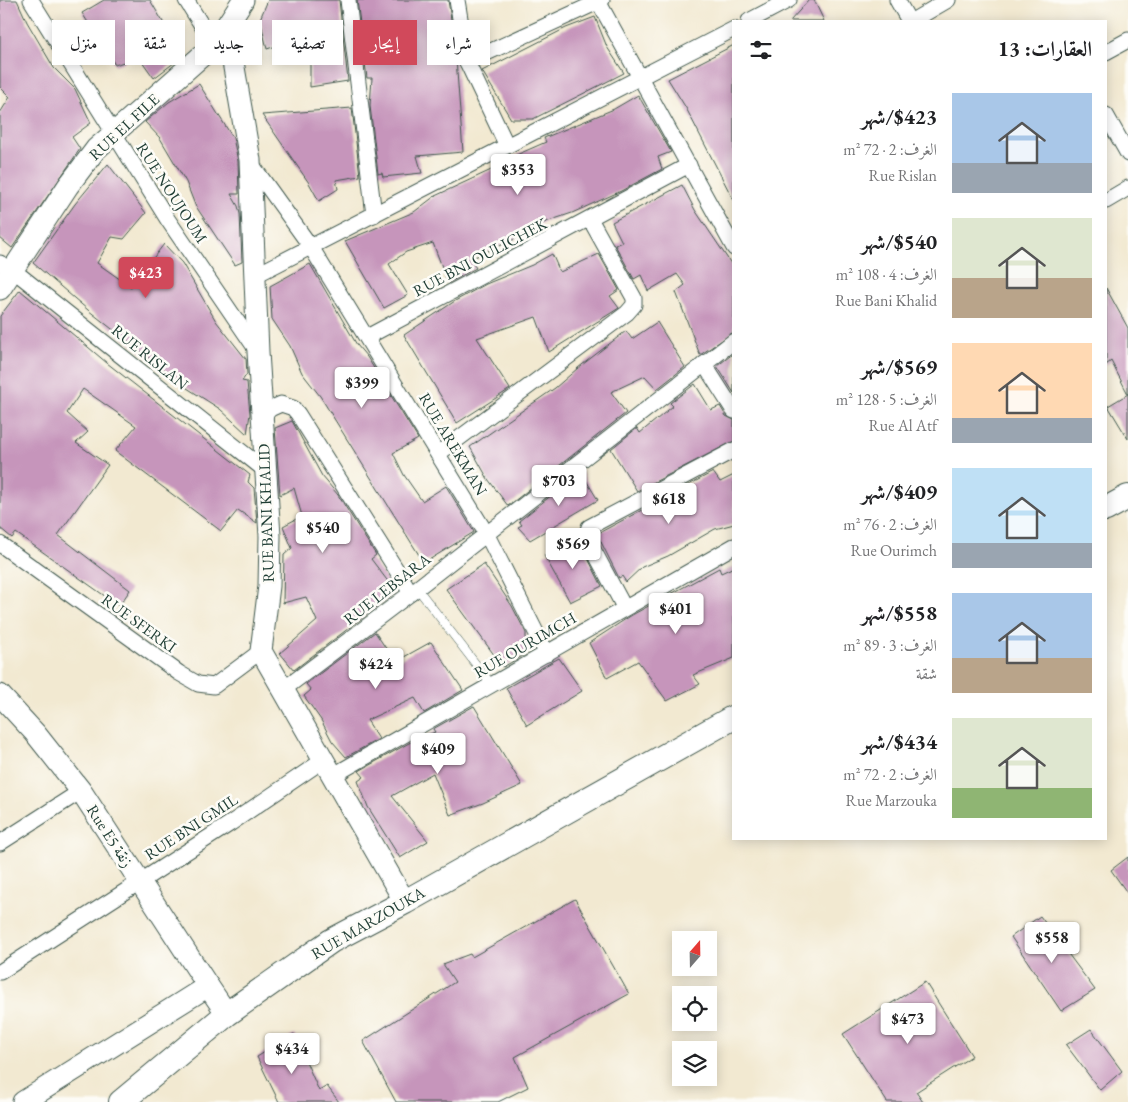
<!DOCTYPE html>
<html lang="ar">
<meta charset="utf-8">
<style>
body{margin:0;font-family:"EB Garamond",Amiri,serif;background:#f2f2f2;color:#202124;direction:rtl;height:100vh;display:flex;flex-direction:column;font-size:19px;white-space:nowrap}
*{box-sizing:border-box;margin:0}
p{font-size:16px;color:#757577}
.icon{flex:none;width:28px;height:28px;fill:none;stroke:currentColor;stroke-width:2;stroke-linecap:round;stroke-linejoin:round}
.map{position:relative;flex:1;overflow:hidden;direction:ltr}
.panel{position:absolute;left:732px;top:20px;width:375px;height:820px;display:flex;flex-direction:column;background:#fff;border-radius:0px;box-shadow:0 2px 12px #0003;direction:rtl}
.panel>*{flex:none}
.hud{position:absolute;left:15px;top:20px;width:475px;height:45px;direction:rtl;display:flex;gap:10px}
.needle{width:32px;rotate:20deg}
.tools{position:absolute;left:672px;top:931px;display:grid;gap:10px}
.tools a{display:grid;place-items:center;width:45px;height:45px;border-radius:0px;background:#fff;box-shadow:0 2px 12px #0003;font-size:25px}
.price{position:absolute;translate:-50% -42px;padding:0 11px;border-radius:5px;background:#fff;color:#222;font-size:16px;line-height:32px;filter:drop-shadow(0 1px 2px #0008)}
.price::after{content:'';position:absolute;left:50%;top:30px;width:15px;height:11px;margin-left:-8px;background:inherit;clip-path:polygon(0 0,100% 0,50% 100%)}
.price.on{background:#d1495b;color:#fff}
ul{padding:0;list-style:none}
li{display:flex;align-items:center;gap:15px;height:125px;padding:0 15px}
li span{display:grid;place-items:center;flex:none;width:140px;height:100px;border-radius:0px;color:#555}
li>.icon{margin-inline-start:auto}
span .icon{width:60px;height:60px;fill:#fffc;stroke-width:1}
li b{font-size:21px}
h2{display:flex;justify-content:space-between;align-items:center;height:60px;padding:0 15px;font-size:21px}
.pill{padding:0 18px;border-radius:0px;background:#fff;box-shadow:0 2px 12px #0003;font-size:18px;line-height:45px}
.pill.on{background:#d1495b;color:#fff}
.map>svg:first-child{display:block}
.building{fill:#c695bb}
.lines{fill:none;stroke-linecap:round;stroke-linejoin:round}
.lane-casing{stroke:#3f574c;stroke-width:9}
.street-casing{stroke:#3f574c;stroke-width:17}
.secondary-casing{stroke:#3f574c;stroke-width:23}
.primary-casing{stroke:#3f574c;stroke-width:26}
.lane{stroke:#fff;stroke-width:8}
.street{stroke:#fff;stroke-width:15}
.secondary{stroke:#fff;stroke-width:21}
.primary{stroke:#fff;stroke-width:24}
.labels{text-anchor:middle;dominant-baseline:central;stroke-width:5;stroke-linejoin:round;paint-order:stroke}
.street-label{font-size:16px;fill:#1f3d34;stroke:#fdfcf7}
</style>
<div class="map">
<svg width="1128" height="1102" viewBox="0 0 1128 1102">
<rect width="100%" height="100%" fill="#fdfcf7"/>
<filter id="ink" filterUnits="userSpaceOnUse"><feTurbulence type="fractalNoise" baseFrequency=".02" numOctaves="2"/><feDisplacementMap in="SourceGraphic" scale="10" xChannelSelector="R" yChannelSelector="G"/><feConvolveMatrix kernelMatrix="1 2 1 2 8 2 1 2 1" color-interpolation-filters="sRGB"/></filter>
<filter id="wash" filterUnits="userSpaceOnUse"><feTurbulence type="fractalNoise" baseFrequency=".0096" numOctaves="4" result="noise"/><feDisplacementMap in="SourceGraphic" scale="20" xChannelSelector="R" yChannelSelector="G"/><feGaussianBlur stdDeviation="1.12" result="paint"/><feColorMatrix in="noise" values="0 0 0 0 0 0 0 0 0 0 0 0 0 0 0 0 0 1.4 0 .05"/><feComposite in="paint" operator="in"/></filter>
<g filter="url(#wash)">
<rect width="100%" height="100%" fill="#f2e9d1"/>
<g id="blocks">
<g class="building">
<polygon points="0,0 17,0 27,22 54,68 75,89 91,123 72,137 80,149 12,248 0,238 0,113 10,97 0,87"/>
<polygon points="104,0 150,0 183,56 154,78 139,57 115,65 82,13"/>
<polygon points="268,0 339,0 348,81 310,87 310,60 304,37 267,49 260,19"/>
<polygon points="357,0 448,0 455,45 463,152 417,156 422,173 383,177 382,173 378,174 370,106 372,78 367,78"/>
<polygon points="809,0 814,0 824,21 790,21"/>
<polygon points="595,17 607,47 624,73 533,119 511,119 482,71 566,28"/>
<polygon points="734,45 734,201 686,108 668,79"/>
<polygon points="199,84 233,138 238,161 239,194 231,194 238,206 240,214 242,262 235,265 195,205 186,182 160,138 145,122 169,102"/>
<polygon points="638,95 671,152 658,157 662,169 621,191 572,213 534,226 513,240 470,259 476,268 448,283 433,243 406,252 389,264 408,295 384,308 345,241 414,212 435,196 515,159 514,156 546,142 544,138 614,109"/>
<polygon points="352,108 360,176 336,180 338,189 319,201 309,183 262,115"/>
<polygon points="108,164 146,213 124,239 112,237 97,263 131,287 164,244 182,263 216,321 246,359 247,374 242,381 247,382 250,414 247,434 220,409 187,388 88,310 33,263 75,204"/>
<polygon points="682,185 695,210 734,268 734,332 700,355 676,292 685,285 677,274 648,291 641,275 634,279 615,245 622,242 612,222"/>
<polygon points="552,254 560,272 599,254 619,290 610,296 619,308 549,352 536,317 477,338 510,389 457,423 404,335 455,301 486,284 532,265"/>
<polygon points="310,264 357,345 367,357 418,439 393,453 404,475 422,501 446,486 474,532 424,563 320,396 302,373 290,346 272,319 270,286"/>
<polygon points="1106,288 1128,328 1128,394 1111,361 1106,365"/>
<polygon points="20,290 107,363 250,475 248,482 254,488 257,523 238,510 221,531 115,451 136,426 83,389 67,413 88,432 76,443 108,465 58,535 130,590 119,606 16,533 12,538 0,528 0,316"/>
<polygon points="657,322 685,367 657,389 645,376 611,392 626,413 508,506 488,479 470,447 555,388 578,368 626,331 632,339"/>
<polygon points="734,353 734,393 717,366"/>
<polygon points="695,384 711,410 720,406 726,416 734,420 734,441 637,491 611,449 637,428 640,433 673,406 670,403"/>
<polygon points="1128,394 1128,439 1108,406"/>
<polygon points="292,421 322,476 338,495 376,555 371,559 396,592 294,670 280,653 317,621 306,597 283,603 284,555 292,548 283,526 302,516 294,488 280,495 275,428"/>
<polygon points="581,472 598,500 530,540 518,527 522,525 519,521"/>
<polygon points="713,472 720,482 734,475 734,524 715,529 668,556 642,567 626,582 622,576 619,578 597,534"/>
<polygon points="578,539 602,586 570,602 544,555"/>
<polygon points="484,564 512,606 526,633 526,654 503,667 446,589"/>
<polygon points="734,567 734,658 693,675 700,684 667,701 638,661 607,678 589,643 632,615 719,568 721,573"/>
<polygon points="375,632 395,662 431,642 463,690 424,713 415,698 367,720 379,739 346,757 332,741 321,720 304,696 311,690 306,684"/>
<polygon points="559,658 582,691 527,725 506,688"/>
<polygon points="474,706 522,785 483,803 450,815 433,773 392,796 428,841 400,858 368,807 358,781 364,777 359,771 409,743 435,732 433,729"/>
<polygon points="1128,857 1128,894 1111,870"/>
<polygon points="575,899 629,994 515,1057 528,1087 498,1102 396,1102 363,1041 455,982 443,964 470,954 472,957"/>
<polygon points="1040,916 1095,990 1061,1011 1011,937"/>
<polygon points="925,982 972,1056 916,1092 923,1102 887,1102 843,1034"/>
<polygon points="1091,1029 1122,1071 1100,1090 1066,1045"/>
<polygon points="294,1034 319,1091 327,1086 339,1102 279,1102 257,1057"/>
</g>
</g>
</g>
<g filter="url(#ink)">
<use href="#blocks" fill-opacity="0" stroke="#3f574c" stroke-width="1"/>
<g class="lines">
<g class="lane-casing">
<polyline id="lane" points="417,588 492,685"/>
</g>
<g class="street-casing">
<g id="street">
<polyline points="31,0 168,220 258,352"/>
<polyline points="186,0 214,45"/>
<polyline points="348,0 374,215"/>
<polyline points="457,0 467,62 507,146"/>
<polyline points="897,0 909,21"/>
<polyline points="598,1 734,248"/>
<polyline points="749,21 789,0"/>
<polyline points="912,21 948,0"/>
<polyline points="1106,52 1128,40"/>
<polyline points="467,62 602,0"/>
<polyline points="1106,115 1128,154"/>
<polyline points="250,162 311,247 486,533 547,654"/>
<polyline points="1106,201 1128,188"/>
<polyline points="0,263 13,270 266,471"/>
<polyline points="254,276 734,29"/>
<polyline points="367,337 689,165"/>
<polyline points="704,364 734,411"/>
<polyline points="263,417 270,409 281,404 293,408 298,414 411,593"/>
<polyline points="438,454 627,313 634,305 634,298 590,219"/>
<polyline points="0,544 179,673 198,684 214,686 261,651"/>
<polyline points="624,607 588,540 587,533 589,527 734,450"/>
<polyline points="284,689 411,593 734,341"/>
<polyline points="334,775 734,546"/>
<polyline points="0,843 81,791"/>
<polyline points="0,972 231,823 325,759"/>
</g>
</g>
<g class="secondary-casing">
<g id="secondary">
<polyline points="227,27 250,160 258,352 270,536 269,586 261,651 405,902"/>
<polyline points="0,289 68,186 96,149 214,45 243,0"/>
<polyline points="0,695 35,733 81,791 208,986"/>
<polyline points="23,1102 208,986 227,1014"/>
</g>
</g>
<g class="primary-casing">
<g id="primary">
<polyline points="1106,509 1128,497"/>
<polyline points="121,1102 227,1014 331,941 405,902 734,717"/>
</g>
</g>
<use href="#lane" class="lane"/>
<use href="#street" class="street"/>
<use href="#secondary" class="secondary"/>
<use href="#primary" class="primary"/>
</g>
</g>
<g class="labels">
<g class="street-label">
<text transform="translate(124 127) rotate(-43)">RUE EL FILE</text>
<text transform="translate(172 193) rotate(57)">RUE NOUJOUM</text>
<text transform="translate(480 257) rotate(-28)">RUE BNI OULICHEK</text>
<text transform="translate(150 357) rotate(39)">RUE RISLAN</text>
<text transform="translate(453 444) rotate(59)">RUE AREKMAN</text>
<text transform="translate(266 513) rotate(-92)">RUE BANI KHALID</text>
<text transform="translate(387 589) rotate(-38)">RUE LEBSARA</text>
<text transform="translate(139 623) rotate(36)">RUE SFERKI</text>
<text transform="translate(525 645) rotate(-30)">RUE OURIMCH</text>
<text transform="translate(191 827) rotate(-33)">RUE BNI GMIL</text>
<text transform="translate(110 836) rotate(57)">Rue E5 زنقة</text>
<text transform="translate(368 923) rotate(-30)">RUE MARZOUKA</text>
</g>
</g>
</svg>
<div class="tools">
<a><svg class="needle" viewBox="-14 -14 28 28"><path d="M0-13l5 13h-10z" fill="#e53935"/><path d="M0 13l5-13h-10z" fill="#757577"/></svg></a>
<a><svg class="icon" aria-label="locate" viewBox="0 0 24 24"><circle cx="12" cy="12" r="6"/><path d="M12 2v4M12 18v4M2 12h4M18 12h4"/></svg></a>
<a><svg class="icon" aria-label="layers" viewBox="0 0 24 24"><path d="M12 4l9 5-9 5-9-5zM3 14l9 5 9-5"/></svg></a>
</div>
<b class="price" style="left:518px;top:196px">$353</b>
<b class="price on" style="left:146px;top:299px">$423</b>
<b class="price" style="left:362px;top:409px">$399</b>
<b class="price" style="left:559px;top:507px">$703</b>
<b class="price" style="left:669px;top:525px">$618</b>
<b class="price" style="left:323px;top:554px">$540</b>
<b class="price" style="left:573px;top:570px">$569</b>
<b class="price" style="left:676px;top:635px">$401</b>
<b class="price" style="left:376px;top:690px">$424</b>
<b class="price" style="left:438px;top:775px">$409</b>
<b class="price" style="left:1052px;top:964px">$558</b>
<b class="price" style="left:908px;top:1045px">$473</b>
<b class="price" style="left:292px;top:1075px">$434</b>
<div class="hud">
<a class="pill">شراء</a>
<a class="pill on">إيجار</a>
<a class="pill">تصفية</a>
<a class="pill">جديد</a>
<a class="pill">شقة</a>
<a class="pill">منزل</a>
</div>
<section class="panel">
<h2>العقارات: 13<svg class="icon" aria-label="filters" viewBox="0 0 24 24"><path d="M4 7h16M4 17h16"/><circle cx="9" cy="7" r="2"/><circle cx="15" cy="17" r="2"/></svg></h2>
<ul>
<li><span style="background:linear-gradient(#a9c7e8 70%,#9aa5b1 0)"><svg class="icon" aria-label="home" viewBox="0 0 24 24"><path d="M3 11l9-7 9 7M6 9v11h12V9"/></svg></span><div><b>$423/شهر</b><p>الغرف: 2 · 72 m²</p><p>Rue Rislan</p></div></li>
<li><span style="background:linear-gradient(#dfe7d0 60%,#b9a48a 0)"><svg class="icon" aria-label="home" viewBox="0 0 24 24"><path d="M3 11l9-7 9 7M6 9v11h12V9"/></svg></span><div><b>$540/شهر</b><p>الغرف: 4 · 108 m²</p><p>Rue Bani Khalid</p></div></li>
<li><span style="background:linear-gradient(#ffd9b3 75%,#9aa5b1 0)"><svg class="icon" aria-label="home" viewBox="0 0 24 24"><path d="M3 11l9-7 9 7M6 9v11h12V9"/></svg></span><div><b>$569/شهر</b><p>الغرف: 5 · 128 m²</p><p>Rue Al Atf</p></div></li>
<li><span style="background:linear-gradient(#bfe0f5 75%,#9aa5b1 0)"><svg class="icon" aria-label="home" viewBox="0 0 24 24"><path d="M3 11l9-7 9 7M6 9v11h12V9"/></svg></span><div><b>$409/شهر</b><p>الغرف: 2 · 76 m²</p><p>Rue Ourimch</p></div></li>
<li><span style="background:linear-gradient(#a9c7e8 65%,#b9a48a 0)"><svg class="icon" aria-label="home" viewBox="0 0 24 24"><path d="M3 11l9-7 9 7M6 9v11h12V9"/></svg></span><div><b>$558/شهر</b><p>الغرف: 3 · 89 m²</p><p>شقة</p></div></li>
<li><span style="background:linear-gradient(#dfe7d0 70%,#8fb573 0)"><svg class="icon" aria-label="home" viewBox="0 0 24 24"><path d="M3 11l9-7 9 7M6 9v11h12V9"/></svg></span><div><b>$434/شهر</b><p>الغرف: 2 · 72 m²</p><p>Rue Marzouka</p></div></li>
</ul>
</section>
</div>
